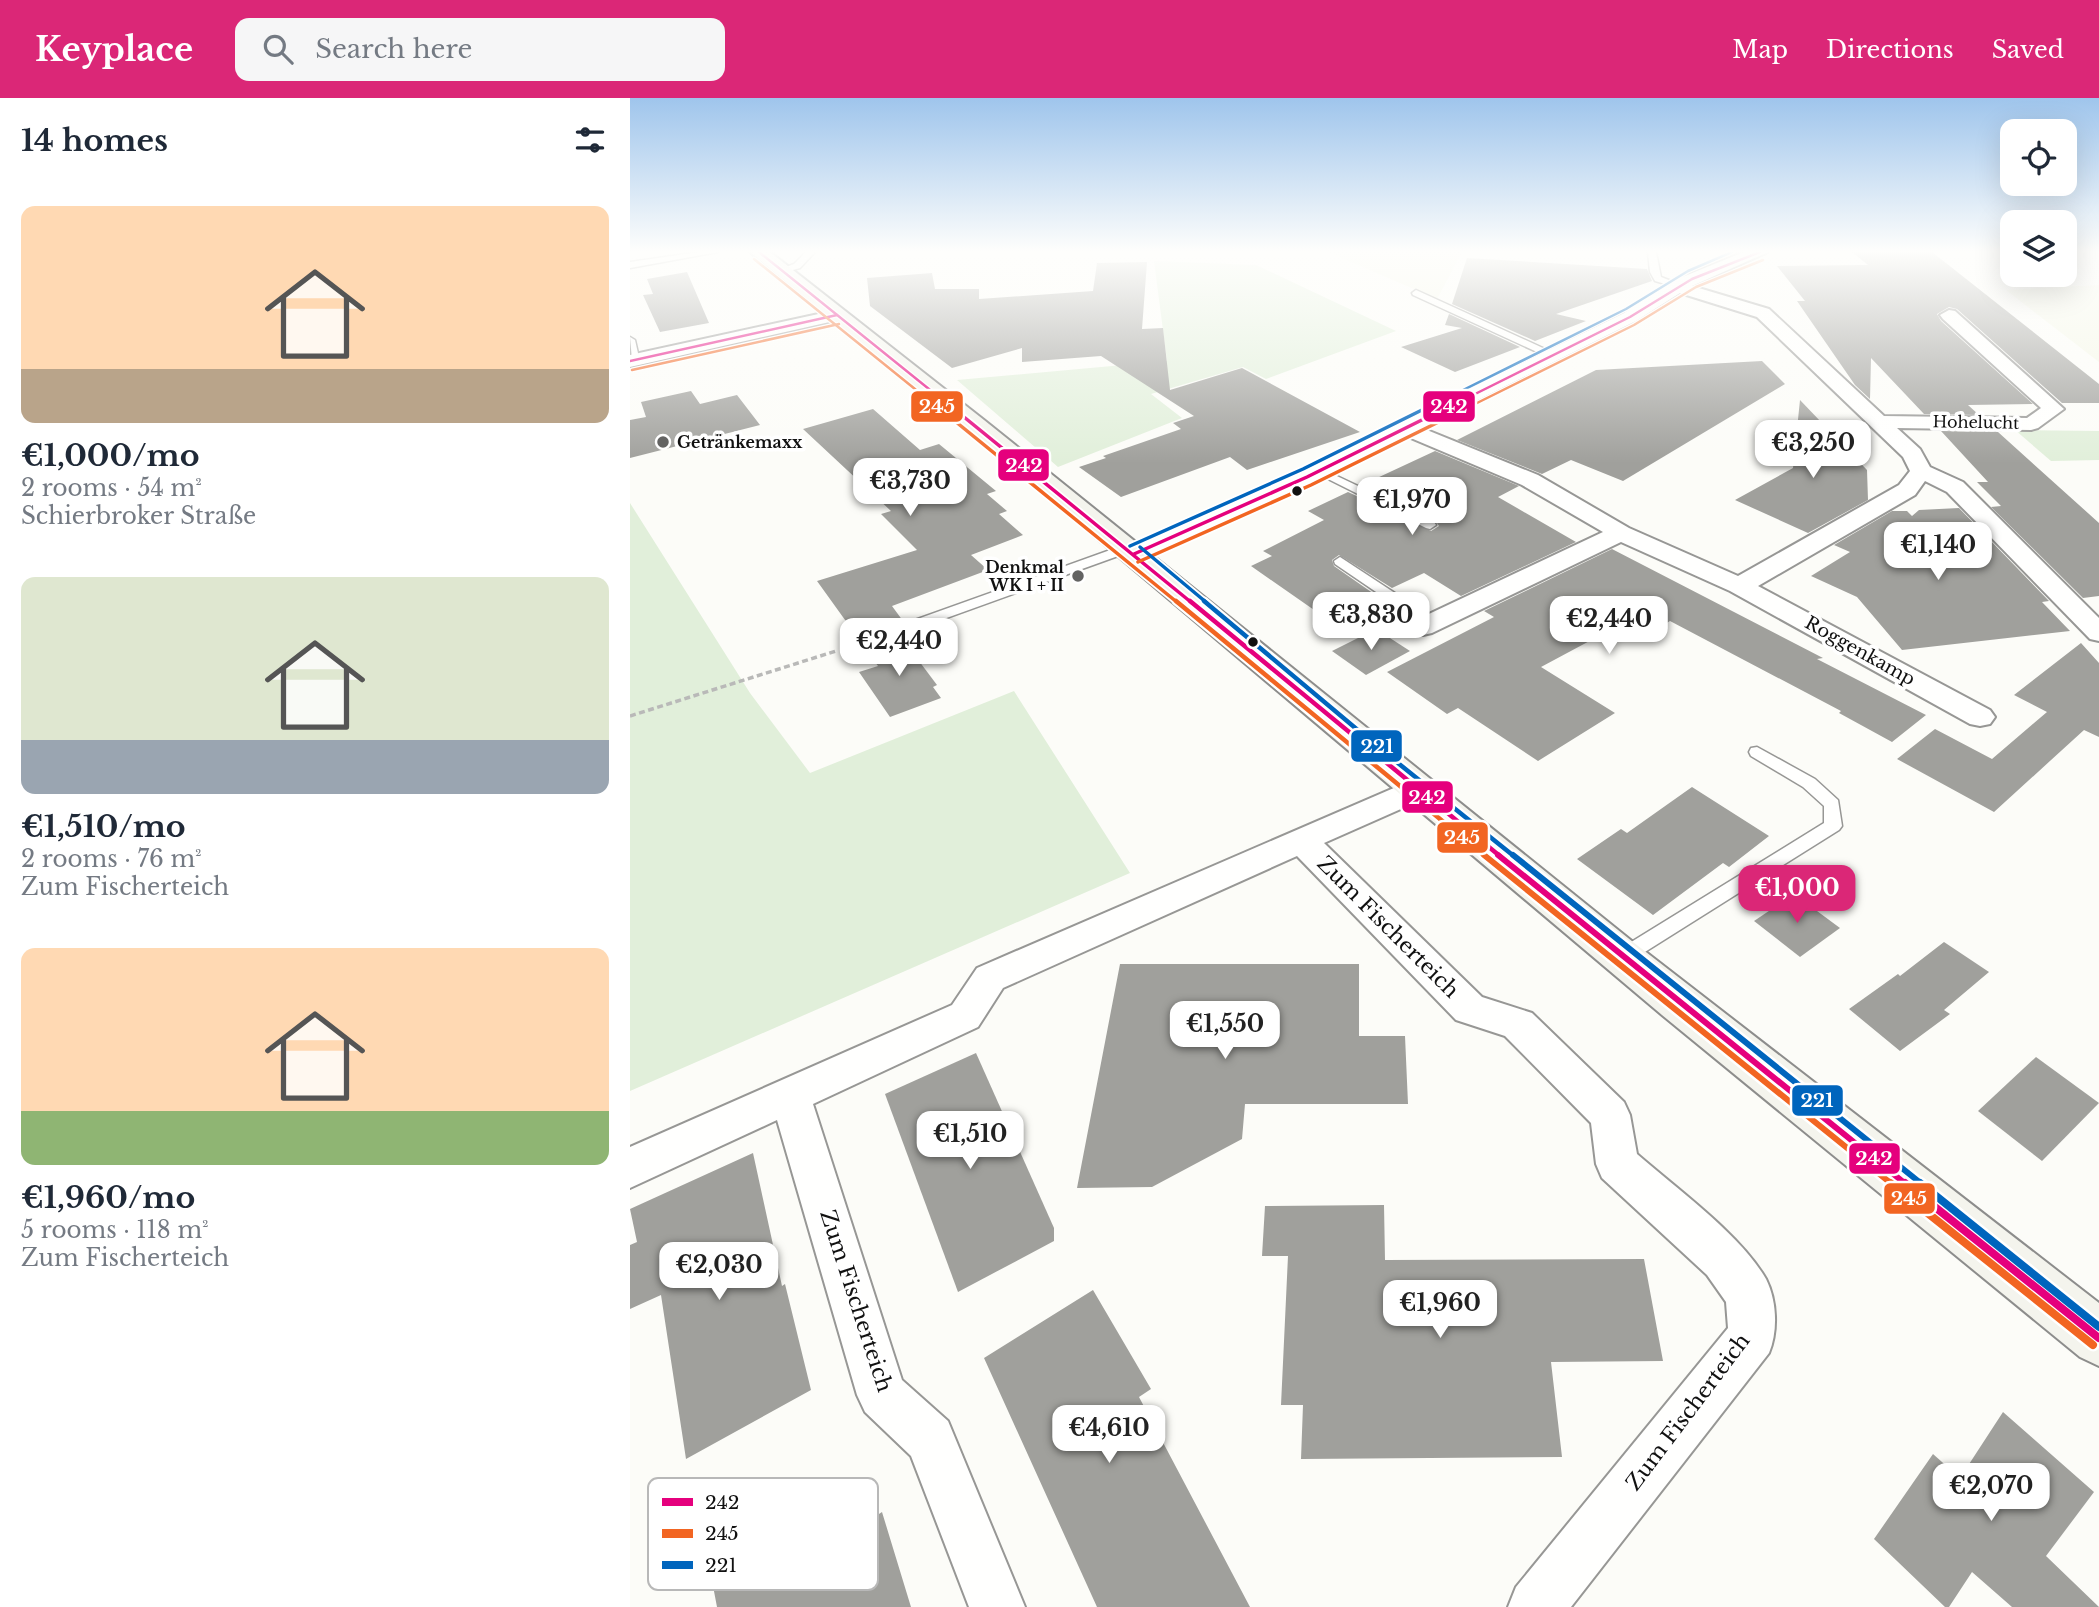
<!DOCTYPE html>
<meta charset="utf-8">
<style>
body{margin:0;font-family:"Libre Baskerville",serif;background:#f6f6f7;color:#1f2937;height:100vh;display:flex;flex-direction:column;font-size:26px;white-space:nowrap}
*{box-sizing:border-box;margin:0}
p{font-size:23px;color:#747a83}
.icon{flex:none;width:38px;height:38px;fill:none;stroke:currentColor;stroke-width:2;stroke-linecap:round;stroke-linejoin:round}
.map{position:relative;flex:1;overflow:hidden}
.sheet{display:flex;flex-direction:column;background:#fff;width:630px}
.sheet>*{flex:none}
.fabs{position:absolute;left:1370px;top:21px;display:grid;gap:14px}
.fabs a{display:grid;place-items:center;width:77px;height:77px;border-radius:14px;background:#fff;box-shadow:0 7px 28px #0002;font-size:35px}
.price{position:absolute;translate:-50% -60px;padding:0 16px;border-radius:14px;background:#fff;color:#222;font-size:23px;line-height:46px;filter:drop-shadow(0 2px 4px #0008)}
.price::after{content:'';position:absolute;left:50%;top:42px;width:21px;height:16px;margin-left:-10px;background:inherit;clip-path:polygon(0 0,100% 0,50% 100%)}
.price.selected{background:#db2777;color:#fff}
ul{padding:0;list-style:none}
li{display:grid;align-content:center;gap:14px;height:371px;padding:0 21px}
li span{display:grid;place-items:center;height:217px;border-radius:14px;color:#555}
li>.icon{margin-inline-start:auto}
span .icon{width:126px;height:126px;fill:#fffc;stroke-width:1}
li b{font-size:30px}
h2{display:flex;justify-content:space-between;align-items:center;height:84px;padding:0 21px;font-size:30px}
header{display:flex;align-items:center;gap:42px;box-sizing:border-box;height:98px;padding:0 35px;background:#db2777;color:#fff}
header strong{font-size:33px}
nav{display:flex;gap:38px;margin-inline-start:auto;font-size:24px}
.search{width:490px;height:63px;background:#f6f6f7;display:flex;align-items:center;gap:18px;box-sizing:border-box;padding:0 24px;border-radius:14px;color:#747a83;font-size:26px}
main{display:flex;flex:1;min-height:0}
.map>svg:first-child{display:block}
.farmland{fill:#f4f6e6}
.green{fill:#e1efda}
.building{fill:#a0a09c}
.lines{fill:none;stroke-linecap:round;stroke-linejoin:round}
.lane-casing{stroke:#979795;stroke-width:3}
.street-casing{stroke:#979795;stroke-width:4}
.secondary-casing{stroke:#8d8d8c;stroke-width:4}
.path{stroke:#b9b9b8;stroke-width:3.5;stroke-dasharray:6 3.5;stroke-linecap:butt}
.lane{fill:#fffffe;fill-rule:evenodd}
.street{fill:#fffffe;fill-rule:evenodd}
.secondary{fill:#f4f4ed;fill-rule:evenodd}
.bus-1-far4-casing{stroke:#fff;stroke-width:5}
.bus-1-far3-casing{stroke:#fff;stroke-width:7}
.bus-1-far2-casing{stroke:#fff;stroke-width:9}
.bus-1-far1-casing{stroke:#fff;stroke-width:11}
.bus-1-casing{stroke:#fff;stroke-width:13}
.bus-2-far4-casing{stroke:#fff;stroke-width:5}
.bus-2-far3-casing{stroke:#fff;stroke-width:7}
.bus-2-far2-casing{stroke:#fff;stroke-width:9}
.bus-2-far1-casing{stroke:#fff;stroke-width:11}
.bus-2-casing{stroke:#fff;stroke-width:13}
.bus-3-far4-casing{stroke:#fff;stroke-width:5}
.bus-3-far3-casing{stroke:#fff;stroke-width:7}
.bus-3-far2-casing{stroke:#fff;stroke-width:9}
.bus-3-far1-casing{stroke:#fff;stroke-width:11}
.bus-3-casing{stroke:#fff;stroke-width:13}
.bus-1-far4{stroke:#e5007d;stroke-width:2.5}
.bus-1-far3{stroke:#e5007d;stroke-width:3.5}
.bus-1-far2{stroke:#e5007d;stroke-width:4.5}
.bus-1-far1{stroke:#e5007d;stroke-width:6}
.bus-1{stroke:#e5007d;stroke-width:8}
.bus-2-far4{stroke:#f26522;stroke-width:2.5}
.bus-2-far3{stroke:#f26522;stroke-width:3.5}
.bus-2-far2{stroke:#f26522;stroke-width:4.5}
.bus-2-far1{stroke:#f26522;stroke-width:6}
.bus-2{stroke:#f26522;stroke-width:8}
.bus-3-far4{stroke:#0065bd;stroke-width:2.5}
.bus-3-far3{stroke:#0065bd;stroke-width:3.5}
.bus-3-far2{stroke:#0065bd;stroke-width:4.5}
.bus-3-far1{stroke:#0065bd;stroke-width:6}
.bus-3{stroke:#0065bd;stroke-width:8}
.poi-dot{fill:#636362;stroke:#fff;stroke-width:2.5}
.bus-dot{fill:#111;stroke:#fff;stroke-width:2.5}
.labels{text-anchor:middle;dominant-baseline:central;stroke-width:7;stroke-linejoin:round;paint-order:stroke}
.far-street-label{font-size:16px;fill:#111;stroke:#fff}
.far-poi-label{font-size:16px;font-weight:bold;fill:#111;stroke:#fff;text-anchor:start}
.street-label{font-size:18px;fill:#111;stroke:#fff}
.near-street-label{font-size:21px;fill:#111;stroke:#fff}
.key{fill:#fff;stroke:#b8b8b8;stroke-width:2}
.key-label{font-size:19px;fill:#111}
.line-badge{stroke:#fff;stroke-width:2.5}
.badge-label{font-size:19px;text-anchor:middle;font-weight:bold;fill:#fff}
</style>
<header>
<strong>Keyplace</strong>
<div class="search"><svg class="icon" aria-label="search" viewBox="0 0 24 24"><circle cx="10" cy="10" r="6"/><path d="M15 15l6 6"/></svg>Search here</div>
<nav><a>Map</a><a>Directions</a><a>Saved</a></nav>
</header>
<main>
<section class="sheet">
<h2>14 homes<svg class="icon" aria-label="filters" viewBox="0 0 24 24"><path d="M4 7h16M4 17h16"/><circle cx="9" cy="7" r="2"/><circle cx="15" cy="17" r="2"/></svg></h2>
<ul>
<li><span style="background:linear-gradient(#ffd9b3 75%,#b9a48a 0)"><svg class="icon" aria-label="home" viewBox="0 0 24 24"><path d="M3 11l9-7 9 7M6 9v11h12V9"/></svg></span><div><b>€1,000/mo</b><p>2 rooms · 54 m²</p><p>Schierbroker Straße</p></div></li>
<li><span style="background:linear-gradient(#dfe7d0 75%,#9aa5b1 0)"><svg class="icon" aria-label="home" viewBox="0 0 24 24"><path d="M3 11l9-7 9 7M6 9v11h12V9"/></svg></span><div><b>€1,510/mo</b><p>2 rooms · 76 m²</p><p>Zum Fischerteich</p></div></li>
<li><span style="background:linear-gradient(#ffd9b3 75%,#8fb573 0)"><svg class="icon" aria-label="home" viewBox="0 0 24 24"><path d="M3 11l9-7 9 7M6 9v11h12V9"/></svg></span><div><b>€1,960/mo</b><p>5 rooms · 118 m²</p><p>Zum Fischerteich</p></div></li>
</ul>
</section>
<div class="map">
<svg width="1469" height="1509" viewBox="0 0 1469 1509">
<rect width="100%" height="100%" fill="#fcfcf8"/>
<g class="farmland">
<polygon points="698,154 832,154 807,201"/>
<polygon points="1469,187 1469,264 1376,192"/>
</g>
<g class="green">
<polygon points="524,163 626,167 766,233 636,281 613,269 521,296 552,320 428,369 327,282 537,263"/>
<polygon points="1385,332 1469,333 1469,362 1421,363"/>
<polygon points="0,405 120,595 180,675 384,593 500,775 0,993"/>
</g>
<g class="building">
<polygon points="1222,154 1302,154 1469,286 1469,305 1432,305 1327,211 1319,209 1307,216 1311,223 1403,306 1338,307 1349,317 1294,316 1241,260 1240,301 1225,287 1167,203 1175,203 1147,168 1238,167"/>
<polygon points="837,160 1017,171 1022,183 926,216 956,223 905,243 822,206"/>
<polygon points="517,164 512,231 533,230 540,292 612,270 730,334 617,372 600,359 491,399 449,369 476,360 473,358 551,331 543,325 564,318 471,258 392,264 392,250 322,270 240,208 237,180 302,175 305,191 349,191 349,201 463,193 467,165"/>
<polygon points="57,174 79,225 30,234 13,197 23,196 17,181"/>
<polygon points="819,216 890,249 825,274 771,249 832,230 815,227"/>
<polygon points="1132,263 1155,286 993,383 941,362 912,376 827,342 966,272"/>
<polygon points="61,293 70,306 107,297 130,327 0,360 0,322 16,319 11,304"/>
<polygon points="1170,302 1237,372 1238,402 1178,435 1105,402 1163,370"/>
<polygon points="243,311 290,352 309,346 366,393 357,396 377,413 369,416 393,437 341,457 358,472 262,508 273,523 228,540 187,483 287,452 251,416 261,413 173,331"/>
<polygon points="1311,333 1368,334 1469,425 1469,498 1453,500 1361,409 1371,408 1347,384 1358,384"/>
<polygon points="805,353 889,388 868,399 946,444 831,498 794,475 762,490 709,457 702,462 704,468 747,498 697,521 621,468 642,458 633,453 694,422 678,413 718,394 801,433 809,428 805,422 732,387"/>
<polygon points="1329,410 1419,503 1412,504 1440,533 1272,552 1227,499 1181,478 1220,454 1204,447 1262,413 1277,413 1282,418 1289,412"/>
<polygon points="982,451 1193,560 1187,561 1296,617 1262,644 1209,615 1211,613 1040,523 1027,531 1014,524 1004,529 995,524 911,569 985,615 908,663 828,610 817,616 757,574 864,519 854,513"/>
<polygon points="746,531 780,553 736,577 702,553"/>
<polygon points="271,539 307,587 303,589 311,600 260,619 229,574 248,568 236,552"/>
<polygon points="1451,545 1469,565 1469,639 1454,632 1364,714 1267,661 1305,631 1362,661 1417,614 1384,597"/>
<polygon points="1062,689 1139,738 1099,769 1093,765 1023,817 947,761 991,731 997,735"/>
<polygon points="1164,796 1210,830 1170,859 1124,823"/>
<polygon points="1314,844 1359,874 1314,912 1320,916 1270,953 1219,911 1268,876 1270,878"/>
<polygon points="490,866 729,866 729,938 775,938 778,1006 615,1006 612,1041 522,1089 447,1090"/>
<polygon points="346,955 424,1130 424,1143 328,1194 255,996"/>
<polygon points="1406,959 1469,1005 1412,1063 1348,1013"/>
<polygon points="123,1055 152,1188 155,1186 181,1292 56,1361 31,1197 0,1211 0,1147 7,1144 0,1111"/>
<polygon points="754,1107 755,1162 1014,1161 1033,1263 921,1264 932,1359 671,1361 673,1307 651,1307 658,1158 632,1158 635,1108"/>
<polygon points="463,1192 521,1291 509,1299 620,1509 467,1509 354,1260"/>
<polygon points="1373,1314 1464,1394 1416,1458 1469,1509 1382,1509 1342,1474 1319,1509 1315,1509 1244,1441 1303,1356 1330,1380"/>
<polygon points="165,1414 178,1463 252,1414 281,1509 87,1509 79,1467"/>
</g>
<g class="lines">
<g class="lane-casing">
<g id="lane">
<polygon points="69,154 88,154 0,170 0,164"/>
<polygon points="176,154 185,154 170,170 152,175 148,172 164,166"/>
<polygon points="1018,154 1026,154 1031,179 1049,186 1049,190 1025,183 1020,174"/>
<polygon points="786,192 926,256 928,258 920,260 783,197 782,195"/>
<polygon points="0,239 5,242 10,264 2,262"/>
<polygon points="690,370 804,424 806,427 800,431 796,430 686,375 684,373"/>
<polygon points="497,446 502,447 502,453 236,549 231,550 224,546 226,543"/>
<polygon points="710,459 806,522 806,528 796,528 705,466 704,463"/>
<polygon points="1127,649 1185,681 1208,702 1212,728 1209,732 999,864 992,867 985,864 982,859 985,854 1194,725 1194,708 1173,689 1121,658 1119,654 1121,650"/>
</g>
</g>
<g class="street-casing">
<g id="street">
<path d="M 1114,154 L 1138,154 L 1062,188 L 1139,211 L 1254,318 L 1397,320 L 1411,310 L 1313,221 L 1310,217 L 1319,212 L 1325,213 L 1434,311 L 1408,330 L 1401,332 L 1267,330 L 1290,351 L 1300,369 L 1333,384 L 1469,520 L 1469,543 L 1460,541 L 1317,394 L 1295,383 L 1285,397 L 1128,488 L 1360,612 L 1365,619 L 1360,626 L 1350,628 L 1340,626 L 1100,493 L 991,444 L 802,535 L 793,537 L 784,535 L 780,529 L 784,523 L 973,434 L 892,387 L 776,338 L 685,384 L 513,461 L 504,463 L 495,461 L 492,456 L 495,451 L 669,374 L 994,215 L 1040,184 ZM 1050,195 L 1127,219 L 1273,359 L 1280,373 L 1269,387 L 1108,478 L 999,430 L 908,377 L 792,330 L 1006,223 Z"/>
<polygon points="207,212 216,217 213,221 0,269 0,257"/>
<path d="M 787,680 L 798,683 L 803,691 L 798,699 L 694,745 L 852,899 L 902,915 L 994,1004 L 1000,1017 L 1007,1056 C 1047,1091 1110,1136 1136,1181 C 1147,1203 1148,1233 1139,1255 L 941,1509 L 878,1509 L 886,1489 L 1098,1230 L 1096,1204 L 1077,1177 L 972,1080 L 966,1066 L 961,1025 L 875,938 L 826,922 L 667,758 L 373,890 L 348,929 L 183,1006 L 272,1282 L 318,1323 L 395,1509 L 339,1509 L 281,1358 L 235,1314 L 227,1297 L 147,1022 L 0,1090 L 0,1049 L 322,907 L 347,870 Z"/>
</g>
</g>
<g class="secondary-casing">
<polygon id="secondary" points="120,154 140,154 354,322 1003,844 1469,1205 1469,1268 1450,1259 1032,917 444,421"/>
</g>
<polyline class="path" points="0,618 206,553"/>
<use href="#lane" class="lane"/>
<use href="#street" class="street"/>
<use href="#secondary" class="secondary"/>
<g class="bus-1-far4-casing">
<g id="bus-1-far4">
<polyline points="129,154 320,308"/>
<polyline points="0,263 207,217"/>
<polyline points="821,308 1000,219 1062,181 1130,154"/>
</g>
</g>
<g class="bus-1-far3-casing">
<g id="bus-1-far3">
<polyline points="318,306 562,505"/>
<polyline points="504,456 677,379 824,306"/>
</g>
</g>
<g class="bus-1-far2-casing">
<polyline id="bus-1-far2" points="560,503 871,759"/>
</g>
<g class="bus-1-far1-casing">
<polyline id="bus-1-far1" points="868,757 1277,1087"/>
</g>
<g class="bus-1-casing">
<polyline id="bus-1" points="1275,1085 1469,1240"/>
</g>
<g class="bus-2-far4-casing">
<g id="bus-2-far4">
<polyline points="124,161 306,308"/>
<polyline points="2,272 209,226"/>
<polyline points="841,308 1004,227 1066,189 1133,162"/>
</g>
</g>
<g class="bus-2-far3-casing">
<g id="bus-2-far3">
<polyline points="304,306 548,505"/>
<polyline points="508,464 681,387 845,306"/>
</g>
</g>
<g class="bus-2-far2-casing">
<polyline id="bus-2-far2" points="546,503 856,759"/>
</g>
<g class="bus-2-far1-casing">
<polyline id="bus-2-far1" points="854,757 1263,1087"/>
</g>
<g class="bus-2-casing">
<polyline id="bus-2" points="1260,1085 1463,1247"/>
</g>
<g class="bus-3-far4-casing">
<polyline id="bus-3-far4" points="801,308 996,211 1058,173 1102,154"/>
</g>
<g class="bus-3-far3-casing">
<g id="bus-3-far3">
<polyline points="500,448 673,371 804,306"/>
<polyline points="510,449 577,505"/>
</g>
</g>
<g class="bus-3-far2-casing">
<polyline id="bus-3-far2" points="574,503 748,649 885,759"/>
</g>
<g class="bus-3-far1-casing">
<polyline id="bus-3-far1" points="883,757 1293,1087"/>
</g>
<g class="bus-3-casing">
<polyline id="bus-3" points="1290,1085 1469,1229"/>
</g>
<use href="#bus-1-far4" class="bus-1-far4"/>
<use href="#bus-1-far3" class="bus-1-far3"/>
<use href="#bus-1-far2" class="bus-1-far2"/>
<use href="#bus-1-far1" class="bus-1-far1"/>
<use href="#bus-1" class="bus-1"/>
<use href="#bus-2-far4" class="bus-2-far4"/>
<use href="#bus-2-far3" class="bus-2-far3"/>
<use href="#bus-2-far2" class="bus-2-far2"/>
<use href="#bus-2-far1" class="bus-2-far1"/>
<use href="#bus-2" class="bus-2"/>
<use href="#bus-3-far4" class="bus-3-far4"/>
<use href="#bus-3-far3" class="bus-3-far3"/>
<use href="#bus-3-far2" class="bus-3-far2"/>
<use href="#bus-3-far1" class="bus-3-far1"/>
<use href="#bus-3" class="bus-3"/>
</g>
<linearGradient id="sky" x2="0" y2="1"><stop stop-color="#9fc5ec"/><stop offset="0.42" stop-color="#fefefc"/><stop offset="1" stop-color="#fefefc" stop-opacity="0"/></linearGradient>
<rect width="1469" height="365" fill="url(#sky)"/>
<g class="poi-dot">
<circle cx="33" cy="344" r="7"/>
<circle cx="448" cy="478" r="7"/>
</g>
<g class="bus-dot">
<circle cx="667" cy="393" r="6"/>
<circle cx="623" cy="544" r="6"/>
</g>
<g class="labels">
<g class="far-street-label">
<text transform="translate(1346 324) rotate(1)">Hohelucht</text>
</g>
<g class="far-poi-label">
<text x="47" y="344">Getränkemaxx</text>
<text x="434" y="469" text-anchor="end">Denkmal<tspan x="434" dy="18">WK I + II</tspan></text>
</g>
<g class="street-label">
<text transform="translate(1230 553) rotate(29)">Roggenkamp</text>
</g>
<g class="near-street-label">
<text transform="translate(758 829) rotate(45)">Zum Fischerteich</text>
<text transform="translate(226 1203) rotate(72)">Zum Fischerteich</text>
<text transform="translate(1058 1314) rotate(-53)">Zum Fischerteich</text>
</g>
</g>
<rect x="18" y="1380" width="230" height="112" rx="10" class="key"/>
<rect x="32" y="1400" width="31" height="8" fill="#e5007d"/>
<rect x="32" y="1431" width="31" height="9" fill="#f26522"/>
<rect x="32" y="1463" width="31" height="8" fill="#0065bd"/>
<g class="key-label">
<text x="75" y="1411">242</text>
<text x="75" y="1442">245</text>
<text x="75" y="1474">221</text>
</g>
<g class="line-badge">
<rect x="280" y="292" width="54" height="33" rx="7" fill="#f26522"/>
<rect x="792" y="292" width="54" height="33" rx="7" fill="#e5007d"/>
<rect x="367" y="350" width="53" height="34" rx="7" fill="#e5007d"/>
<rect x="720" y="631" width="53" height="34" rx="7" fill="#0065bd"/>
<rect x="771" y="682" width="53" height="34" rx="7" fill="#e5007d"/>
<rect x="806" y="723" width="53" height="33" rx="7" fill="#f26522"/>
<rect x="1161" y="986" width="53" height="33" rx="7" fill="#0065bd"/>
<rect x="1218" y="1044" width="53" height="33" rx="7" fill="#e5007d"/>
<rect x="1253" y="1084" width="53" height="33" rx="7" fill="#f26522"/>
</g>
<g class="badge-label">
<text x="307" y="315">245</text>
<text x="819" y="315">242</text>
<text x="394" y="374">242</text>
<text x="747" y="655">221</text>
<text x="797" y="706">242</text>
<text x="832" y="746">245</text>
<text x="1187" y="1009">221</text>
<text x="1244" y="1067">242</text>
<text x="1279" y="1107">245</text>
</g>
</svg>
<div class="fabs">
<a><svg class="icon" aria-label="locate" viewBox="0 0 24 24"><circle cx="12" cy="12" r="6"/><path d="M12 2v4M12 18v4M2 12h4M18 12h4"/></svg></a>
<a><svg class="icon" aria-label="layers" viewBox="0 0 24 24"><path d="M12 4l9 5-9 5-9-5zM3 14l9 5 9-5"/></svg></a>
</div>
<b class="price" style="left:1183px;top:382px">€3,250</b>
<b class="price" style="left:280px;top:420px">€3,730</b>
<b class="price" style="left:782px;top:439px">€1,970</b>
<b class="price" style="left:1308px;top:484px">€1,140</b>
<b class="price" style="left:741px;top:554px">€3,830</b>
<b class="price" style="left:979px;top:558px">€2,440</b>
<b class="price" style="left:269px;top:580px">€2,440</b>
<b class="price selected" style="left:1167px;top:827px">€1,000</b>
<b class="price" style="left:595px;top:963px">€1,550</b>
<b class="price" style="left:340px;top:1073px">€1,510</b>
<b class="price" style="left:89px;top:1204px">€2,030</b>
<b class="price" style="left:810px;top:1242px">€1,960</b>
<b class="price" style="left:479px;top:1367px">€4,610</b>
<b class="price" style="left:1361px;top:1425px">€2,070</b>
</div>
</main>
